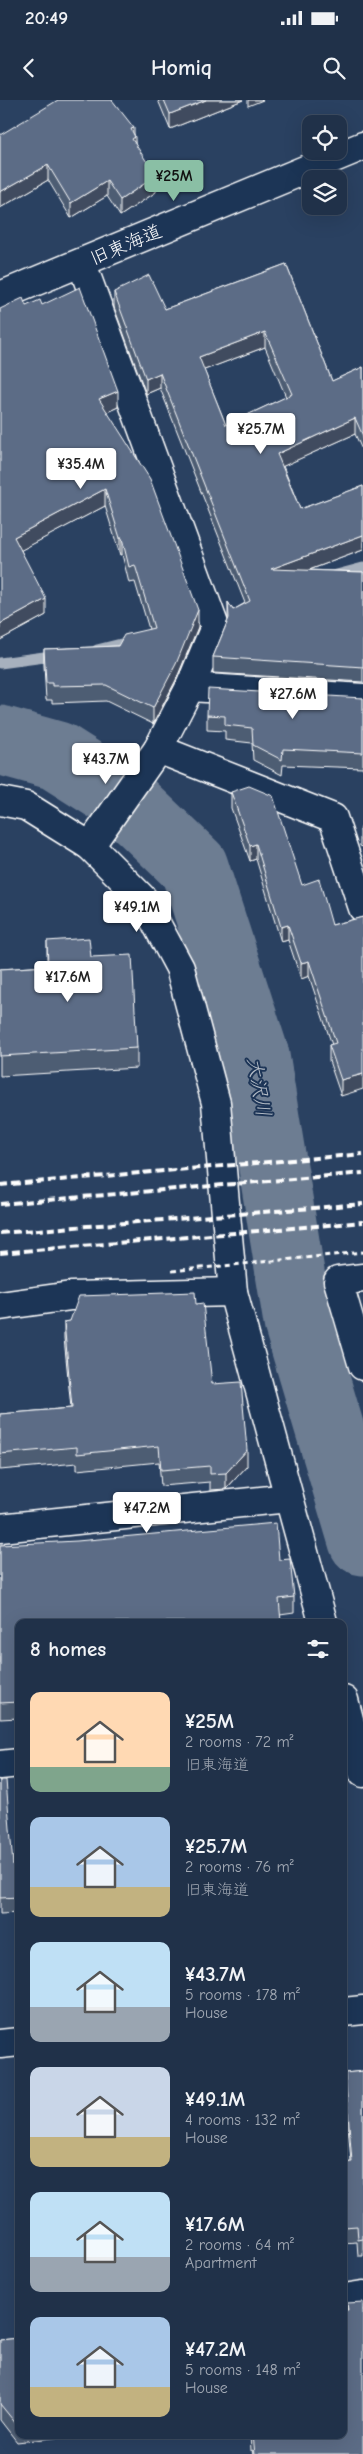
<!DOCTYPE html>
<meta charset="utf-8">
<style>
body{margin:0;font-family:"Comic Neue","Klee One",sans-serif;background:#283950;color:#f1f3f6;height:100vh;display:flex;flex-direction:column;font-size:19px;white-space:nowrap}
*{box-sizing:border-box;margin:0}
p{font-size:16px;color:#a2a9b4}
.icon{flex:none;width:28px;height:28px;fill:none;stroke:currentColor;stroke-width:2;stroke-linecap:round;stroke-linejoin:round}
.map{position:relative;flex:1;overflow:hidden}
.sheet{position:absolute;left:15px;top:1519px;width:332px;height:820px;display:flex;flex-direction:column;background:#203149;border-radius:10px;box-shadow:0 5px 20px #0002,0 0 0 1px #3d4c61}
.sheet>*{flex:none}
.buttons{position:absolute;left:302px;top:15px;display:grid;gap:10px}
.buttons a{display:grid;place-items:center;width:45px;height:45px;border-radius:10px;background:#203149;box-shadow:0 5px 20px #0002,0 0 0 1px #3d4c61;font-size:25px}
.price{position:absolute;translate:-50% -42px;padding:0 11px;border-radius:5px;background:#fff;color:#222;font-size:16px;line-height:32px;filter:drop-shadow(0 1px 2px #0008)}
.price::after{content:'';position:absolute;left:50%;top:30px;width:15px;height:11px;margin-left:-8px;background:inherit;clip-path:polygon(0 0,100% 0,50% 100%)}
.price.current{background:#8abfa5;color:#111}
ul{padding:0;list-style:none}
li{display:flex;align-items:center;gap:15px;height:125px;padding:0 15px}
li span{display:grid;place-items:center;flex:none;width:140px;height:100px;border-radius:10px;color:#555}
li>.icon{margin-inline-start:auto}
span .icon{width:60px;height:60px;fill:#fffc;stroke-width:1}
li b{font-size:21px}
h2{display:flex;justify-content:space-between;align-items:center;height:60px;padding:0 15px;font-size:21px}
.status{display:flex;justify-content:space-between;align-items:center;height:35px;padding:0 25px;background:#203149;direction:ltr}
.status svg{height:14px;fill:currentColor}
header{display:flex;justify-content:space-between;align-items:center;height:65px;padding:0 15px;background:#203149;font-size:22px;font-weight:700}
.map>svg:first-child{display:block}
.lines{fill:none;stroke-linecap:round;stroke-linejoin:round}
.stream{stroke:#a7b1be;stroke-width:11}
.river{stroke:#6d7d92;stroke-width:69}
.street-casing{stroke:#fff;stroke-width:31}
.secondary-casing{stroke:#fff;stroke-width:31}
.street{stroke:#1d3557;stroke-width:28}
.secondary{stroke:#1d3557;stroke-width:28}
.rail{stroke:#fff;stroke-width:4;stroke-dasharray:8 4;stroke-linecap:butt}
.path-bridge{stroke:#fff;stroke-width:3;stroke-dasharray:5 4;stroke-linecap:butt}
.wall{fill:#4e5d73;stroke:#fff;fill-rule:evenodd}
.shaded-wall{fill:#404c5e;stroke:#fff}
.building{fill:#5b6c86;stroke:#fff;fill-rule:evenodd}
.labels{text-anchor:middle;dominant-baseline:central;stroke-width:4;stroke-linejoin:round;paint-order:stroke}
.street-label{font-size:19px;fill:#fff;stroke:#1d3557}
.water-label{font-size:20px;font-style:italic;fill:#b6bec8;stroke:#1d3557}
</style>
<div class="status"><b>20:49</b><svg viewBox="0 0 49 12"><path d="M0 12V9h3v3zM5 12V6h3v6zM10 12V3h3v9zM15 12V0h3v12zM26 1h20v11H26zM47 4h2v5h-2z"/></svg></div>
<header><svg class="icon" aria-label="back" viewBox="0 0 24 24"><path d="M15 5l-7 7 7 7"/></svg>Homiq<svg class="icon" aria-label="search" viewBox="0 0 24 24"><circle cx="10" cy="10" r="6"/><path d="M15 15l6 6"/></svg></header>
<div class="map">
<svg width="363" height="2354" viewBox="0 0 363 2354">
<rect width="100%" height="100%" fill="#2a4161"/>
<filter id="ink" filterUnits="userSpaceOnUse"><feTurbulence type="fractalNoise" baseFrequency=".02" numOctaves="2"/><feDisplacementMap in="SourceGraphic" scale="10" xChannelSelector="R" yChannelSelector="G"/><feConvolveMatrix kernelMatrix="1 2 1 2 8 2 1 2 1" color-interpolation-filters="sRGB"/></filter>
<g filter="url(#ink)">
<g class="lines">
<g class="stream">
<polyline points="333,476 363,468"/>
<polyline points="97,550 133,541"/>
<polyline points="0,563 59,555"/>
</g>
<polyline class="river" points="0,640 57,656 120,696 194,767 255,956 298,1222 363,1441"/>
<g class="street-casing">
<g id="street">
<polyline points="82,164 215,527 190,587 158,649 333,718 363,808"/>
<polyline points="190,587 363,598"/>
<polyline points="0,701 26,706 90,746 143,799 180,868 216,1003 233,1192 323,1522"/>
<polyline points="90,746 158,649"/>
<polyline points="363,1178 338,1181 363,1266"/>
<polyline points="0,1206 71,1196 233,1192"/>
<polyline points="0,1428 289,1398"/>
<polyline points="344,1600 363,1673"/>
<polyline points="0,1665 19,1663"/>
<polyline points="344,2198 363,2195"/>
</g>
</g>
<g class="secondary-casing">
<g id="secondary">
<polyline points="0,196 363,46"/>
<polyline points="344,1912 363,1910"/>
<polyline points="0,1944 19,1942"/>
</g>
</g>
<use href="#street" class="street"/>
<use href="#secondary" class="secondary"/>
<g class="rail">
<polyline points="0,1085 363,1054"/>
<polyline points="0,1104 363,1073"/>
<polyline points="0,1133 363,1104"/>
<polyline points="0,1153 363,1122"/>
</g>
<polyline class="path-bridge" points="172,1171 363,1152"/>
</g>
<g class="wall">
<polygon points="158,0 243,0 170,29"/>
<polygon points="134,34 135,44 156,92 120,116 107,96 71,118 48,80 0,108 0,35"/>
<path d="M 286,164 L 332,281 L 363,267 L 363,352 L 355,334 L 283,366 L 300,409 L 363,386 L 363,450 L 309,470 L 363,472 L 363,582 L 213,573 L 213,557 L 228,520 L 228,502 L 233,510 L 245,503 L 160,288 L 146,294 L 114,207 L 114,192 L 165,209 ZM 265,247 L 286,297 L 226,325 L 204,270 Z"/>
<polygon points="42,205 118,307 107,312 198,527 176,580 153,624 106,601 52,603 52,600 46,600 44,565 44,549 118,546 149,529 135,482 129,483 122,454 120,455 105,406 21,450 46,515 0,540 26,206"/>
<polygon points="363,598 363,668 283,665 282,675 253,660 252,643 225,640 225,631 207,630 207,615"/>
<polygon points="231,692 332,825 363,817 341,996 329,961 329,945 332,945 309,876 301,879 288,840 281,842 256,759 250,761 231,708"/>
<polygon points="363,722 363,747 360,746 360,731"/>
<polygon points="47,841 91,857 137,948 137,968 0,976 0,869 47,866"/>
<polygon points="196,1204 212,1284 247,1366 226,1389 210,1390 210,1382 161,1386 159,1362 77,1370 77,1363 0,1370 0,1314 71,1308 64,1238 64,1222"/>
<polygon points="0,1445 279,1460 294,1497 294,1513 280,1515 19,1522 19,1618 0,1619"/>
<polygon points="0,1680 13,1765 19,1764 19,1813 0,1814"/>
<polygon points="363,1971 363,2156 358,2156 357,2142 344,2143 344,2063 351,2062 345,1989 345,1973"/>
<polygon points="347,2203 363,2354 254,2354 253,2350 251,2351 250,2335 344,2335"/>
<polygon points="19,2238 19,2335 80,2335 17,2342 0,2320 0,2240"/>
</g>
<g class="shaded-wall">
<polygon points="206,0 243,0 170,29 170,14"/>
<polygon points="248,0 263,0 248,6"/>
<polygon points="134,28 134,38 135,37 135,53 132,55 131,29"/>
<polygon points="48,65 48,80 0,108 0,92"/>
<polygon points="156,76 156,92 120,116 120,100"/>
<polygon points="107,81 107,96 71,118 71,103"/>
<polygon points="265,232 265,247 199,272 199,257"/>
<polygon points="160,273 160,288 146,294 146,279"/>
<polygon points="118,291 118,307 99,316 99,299"/>
<polygon points="355,318 355,334 277,369 277,354"/>
<polygon points="105,389 105,406 14,454 14,437"/>
<polygon points="363,435 363,450 271,484 271,469"/>
<polygon points="120,438 122,438 122,454 120,455"/>
<polygon points="46,499 46,515 0,540 0,524"/>
<polygon points="198,510 198,527 176,580 153,624 153,608"/>
<polygon points="256,744 256,759 250,761 250,746"/>
<polygon points="288,825 288,840 281,842 281,827"/>
<polygon points="309,861 309,876 301,879 301,863"/>
<polygon points="363,974 363,989 341,996 341,980"/>
<polygon points="247,1350 247,1366 226,1389 226,1373"/>
</g>
<g class="building">
<polygon points="58,0 112,0 134,28 131,29 135,37 132,39 156,76 120,100 107,81 71,103 48,65 0,92 0,35"/>
<polygon points="164,0 206,0 170,14"/>
<path d="M 286,164 L 332,281 L 363,267 L 363,336 L 355,318 L 277,354 L 300,409 L 363,386 L 363,435 L 271,469 L 363,472 L 363,567 L 213,557 L 229,518 L 228,502 L 233,510 L 250,501 L 160,273 L 146,279 L 114,192 L 149,175 L 165,209 ZM 265,232 L 292,294 L 226,325 L 199,257 Z"/>
<polygon points="80,187 118,291 99,299 150,379 198,510 176,564 153,608 106,585 52,586 52,583 46,583 44,549 118,546 124,535 154,528 135,465 129,467 122,438 120,438 105,389 14,437 46,499 0,524 0,209 23,198 26,206 40,200 42,205"/>
<polygon points="208,589 363,598 363,653 283,649 282,660 253,645 252,628 225,625 225,616 207,615"/>
<polygon points="249,686 273,696 302,785 319,779 332,825 363,817 363,974 341,980 329,945 336,943 309,861 301,863 288,825 281,827 256,744 250,746 231,692"/>
<polygon points="363,722 363,732 360,731"/>
<polygon points="89,838 91,857 132,855 137,948 0,956 0,869 48,866 47,841"/>
<polygon points="195,1192 196,1204 203,1203 212,1284 241,1282 247,1350 226,1373 210,1374 210,1366 161,1370 159,1346 77,1354 77,1347 0,1354 0,1314 72,1308 64,1222 70,1221 79,1196"/>
<polygon points="276,1423 279,1460 290,1459 294,1497 279,1499 281,1522 19,1522 19,1602 0,1603 0,1445 77,1441"/>
<polygon points="0,1680 6,1680 13,1765 19,1764 19,1797 0,1798"/>
<polygon points="363,1971 363,2139 358,2140 357,2126 344,2127 344,2063 352,2062 345,1973"/>
<polygon points="363,2202 363,2354 255,2354 253,2335 344,2335 344,2210 348,2210 347,2203"/>
<polygon points="19,2238 19,2325 17,2325 0,2304 0,2240"/>
</g>
</g>
<g class="labels">
<g class="street-label">
<text transform="translate(126 145) rotate(-23)">旧東海道</text>
</g>
<g class="water-label">
<text transform="translate(259 987) rotate(80)">大沢川</text>
</g>
</g>
</svg>
<div class="buttons">
<a><svg class="icon" aria-label="locate" viewBox="0 0 24 24"><circle cx="12" cy="12" r="6"/><path d="M12 2v4M12 18v4M2 12h4M18 12h4"/></svg></a>
<a><svg class="icon" aria-label="layers" viewBox="0 0 24 24"><path d="M12 4l9 5-9 5-9-5zM3 14l9 5 9-5"/></svg></a>
</div>
<b class="price current" style="left:174px;top:102px">¥25M</b>
<b class="price" style="left:261px;top:355px">¥25.7M</b>
<b class="price" style="left:81px;top:390px">¥35.4M</b>
<b class="price" style="left:293px;top:620px">¥27.6M</b>
<b class="price" style="left:106px;top:685px">¥43.7M</b>
<b class="price" style="left:137px;top:833px">¥49.1M</b>
<b class="price" style="left:68px;top:903px">¥17.6M</b>
<b class="price" style="left:147px;top:1434px">¥47.2M</b>
<section class="sheet">
<h2>8 homes<svg class="icon" aria-label="filters" viewBox="0 0 24 24"><path d="M4 7h16M4 17h16"/><circle cx="9" cy="7" r="2"/><circle cx="15" cy="17" r="2"/></svg></h2>
<ul>
<li><span style="background:linear-gradient(#ffd9b3 75%,#7fa58c 0)"><svg class="icon" aria-label="home" viewBox="0 0 24 24"><path d="M3 11l9-7 9 7M6 9v11h12V9"/></svg></span><div><b>¥25M</b><p>2 rooms · 72 m²</p><p>旧東海道</p></div></li>
<li><span style="background:linear-gradient(#a9c7e8 70%,#c2b280 0)"><svg class="icon" aria-label="home" viewBox="0 0 24 24"><path d="M3 11l9-7 9 7M6 9v11h12V9"/></svg></span><div><b>¥25.7M</b><p>2 rooms · 76 m²</p><p>旧東海道</p></div></li>
<li><span style="background:linear-gradient(#bfe0f5 65%,#9aa5b1 0)"><svg class="icon" aria-label="home" viewBox="0 0 24 24"><path d="M3 11l9-7 9 7M6 9v11h12V9"/></svg></span><div><b>¥43.7M</b><p>5 rooms · 178 m²</p><p>House</p></div></li>
<li><span style="background:linear-gradient(#c9d6e8 70%,#c2b280 0)"><svg class="icon" aria-label="home" viewBox="0 0 24 24"><path d="M3 11l9-7 9 7M6 9v11h12V9"/></svg></span><div><b>¥49.1M</b><p>4 rooms · 132 m²</p><p>House</p></div></li>
<li><span style="background:linear-gradient(#bfe0f5 65%,#9aa5b1 0)"><svg class="icon" aria-label="home" viewBox="0 0 24 24"><path d="M3 11l9-7 9 7M6 9v11h12V9"/></svg></span><div><b>¥17.6M</b><p>2 rooms · 64 m²</p><p>Apartment</p></div></li>
<li><span style="background:linear-gradient(#a9c7e8 70%,#c2b280 0)"><svg class="icon" aria-label="home" viewBox="0 0 24 24"><path d="M3 11l9-7 9 7M6 9v11h12V9"/></svg></span><div><b>¥47.2M</b><p>5 rooms · 148 m²</p><p>House</p></div></li>
</ul>
</section>
</div>
